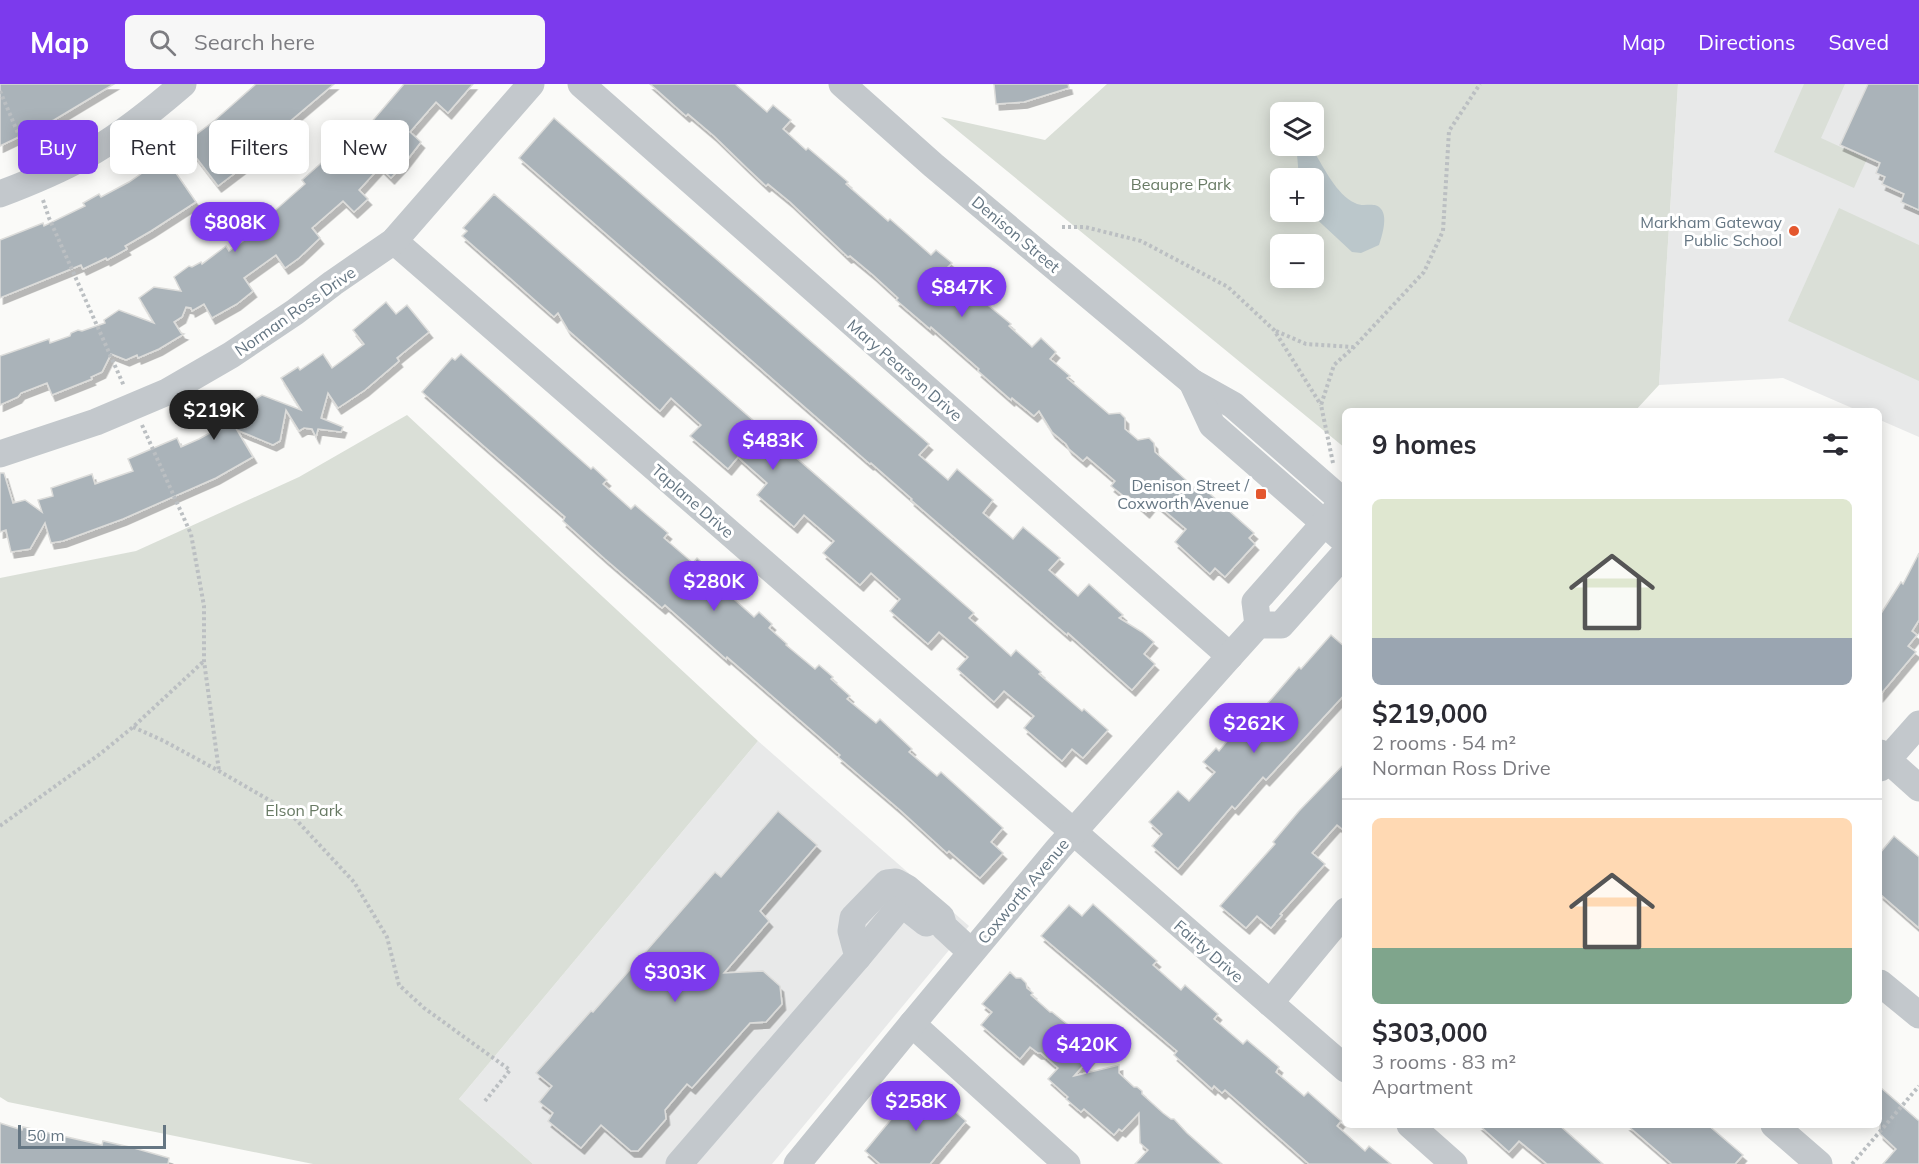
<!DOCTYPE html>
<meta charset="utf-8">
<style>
body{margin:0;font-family:Mulish,sans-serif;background:#f7f7f7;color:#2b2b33;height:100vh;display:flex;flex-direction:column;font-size:22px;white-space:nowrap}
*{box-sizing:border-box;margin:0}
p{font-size:20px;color:#7c7c81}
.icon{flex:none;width:33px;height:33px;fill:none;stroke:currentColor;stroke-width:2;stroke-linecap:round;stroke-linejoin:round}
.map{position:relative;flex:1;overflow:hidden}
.panel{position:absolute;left:1342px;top:324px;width:540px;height:720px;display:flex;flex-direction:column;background:#fff;border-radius:9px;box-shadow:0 3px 15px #0003}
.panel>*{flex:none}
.hud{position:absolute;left:18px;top:36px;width:570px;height:54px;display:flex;gap:12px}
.controls{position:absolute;left:1270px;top:18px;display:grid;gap:12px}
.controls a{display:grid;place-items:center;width:54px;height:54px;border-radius:9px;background:#fff;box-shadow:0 3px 15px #0003;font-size:30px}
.scale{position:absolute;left:18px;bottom:15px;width:148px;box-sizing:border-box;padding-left:6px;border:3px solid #657683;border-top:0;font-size:16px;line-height:21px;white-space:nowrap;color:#657683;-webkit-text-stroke:4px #fff;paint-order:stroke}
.price{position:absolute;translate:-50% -51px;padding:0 14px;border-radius:21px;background:#7c3aed;color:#fff;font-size:20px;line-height:39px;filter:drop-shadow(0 2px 3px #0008)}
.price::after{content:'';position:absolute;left:50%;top:36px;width:18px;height:14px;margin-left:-9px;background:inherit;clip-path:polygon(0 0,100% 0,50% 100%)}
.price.on{background:#222;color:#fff}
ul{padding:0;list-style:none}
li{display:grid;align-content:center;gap:12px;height:318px;padding:0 30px}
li+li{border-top:2px solid #e1e1e2}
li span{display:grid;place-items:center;height:186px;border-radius:9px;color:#555}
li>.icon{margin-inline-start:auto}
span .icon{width:108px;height:108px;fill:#fffc;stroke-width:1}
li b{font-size:26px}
h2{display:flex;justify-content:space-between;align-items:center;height:72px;padding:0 30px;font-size:26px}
.chip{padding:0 21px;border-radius:9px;background:#fff;box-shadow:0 3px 15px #0003;font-size:21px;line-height:54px}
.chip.on{background:#7c3aed;color:#fff}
header{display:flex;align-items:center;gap:36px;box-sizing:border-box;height:84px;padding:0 30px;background:#7c3aed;color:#fff}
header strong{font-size:28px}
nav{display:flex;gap:33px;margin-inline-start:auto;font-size:21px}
.search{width:420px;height:54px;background:#f7f7f7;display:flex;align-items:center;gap:15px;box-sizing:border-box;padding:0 21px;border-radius:9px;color:#7c7c81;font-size:22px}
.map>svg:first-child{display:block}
.built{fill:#e8e9e9}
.green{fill:#dadfd7;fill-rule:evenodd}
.water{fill:#bbc7cb}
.building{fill:#aab3b9;stroke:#dcdcda;stroke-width:1.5;filter:url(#shadow)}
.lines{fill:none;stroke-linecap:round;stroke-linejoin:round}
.path{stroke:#bbbfc2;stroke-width:4;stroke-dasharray:3 3;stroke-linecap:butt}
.minor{stroke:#c3c8cc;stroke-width:27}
.poi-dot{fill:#e4572e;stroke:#fff;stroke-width:2}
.labels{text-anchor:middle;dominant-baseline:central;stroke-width:6;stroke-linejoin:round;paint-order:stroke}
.park-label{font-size:16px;fill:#687a64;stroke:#fff}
.poi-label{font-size:16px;fill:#657683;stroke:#fff;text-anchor:end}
.street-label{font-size:16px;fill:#657683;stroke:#fff}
</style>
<header>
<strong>Map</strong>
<div class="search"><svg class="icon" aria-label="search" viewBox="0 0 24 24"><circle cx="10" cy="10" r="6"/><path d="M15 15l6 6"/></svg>Search here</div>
<nav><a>Map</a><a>Directions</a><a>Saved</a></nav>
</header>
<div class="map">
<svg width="1919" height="1080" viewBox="0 0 1919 1080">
<defs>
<filter id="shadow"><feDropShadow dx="3.5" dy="6" stdDeviation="0" flood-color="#0004"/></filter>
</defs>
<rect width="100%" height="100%" fill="#fafaf8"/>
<g class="built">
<polygon points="1678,0 1919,0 1919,353 1880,336 1880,327 1859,327 1783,294 1659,301"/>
<polygon points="758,657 969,842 772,1080 533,1080 459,1015"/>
</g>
<g class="green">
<path d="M 1107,0 L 1678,0 L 1659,301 L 1635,327 L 1346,327 L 1345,364 L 941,33 L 1045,56 ZM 1281,28 L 1314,28 L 1314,62 L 1281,62 ZM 1281,94 L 1314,94 L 1314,128 L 1281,128 ZM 1281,160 L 1314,160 L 1314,194 L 1281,194 Z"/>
<polygon points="1804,0 1845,0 1821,54 1867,75 1854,104 1774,68"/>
<polygon points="1839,124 1919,161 1919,297 1788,237"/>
<polygon points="407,331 758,657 459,1015 533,1080 313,1080 8,1018 0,1013 0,494 136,467 299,393"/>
</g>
<path class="water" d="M 1302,66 L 1314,68 C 1325,85 1336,110 1355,119 C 1363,124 1375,117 1381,125 C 1388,133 1382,152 1379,161 L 1361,169 L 1352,168 L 1309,128 L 1314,128 L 1314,94 L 1299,94 L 1297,70 Z"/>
<g class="building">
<polygon points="0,0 114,0 54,36 0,62"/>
<polygon points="256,0 334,0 288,39 290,41 243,83 218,102 185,59 214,37"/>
<polygon points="404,0 473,0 448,29 436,18 410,48 421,58 404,80 391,94 380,83 359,106 368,115 354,128 343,117 312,144 320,154 299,174 285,184 276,171 244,194 253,207 237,220 212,234 204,220 192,227 191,224 186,223 182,233 174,238 181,249 184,250 159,265 138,274 137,271 126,276 111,270 102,288 91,293 92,295 52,311 47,299 21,309 18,313 0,321 0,272 49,255 50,259 70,252 71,249 78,246 82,247 105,239 104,236 119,226 154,239 139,214 154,203 181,207 174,193 189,182 192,183 201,178 202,180 226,162 229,167 254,149 251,144 271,130 305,100 302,96 328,73 330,75 359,42 364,47"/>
<polygon points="650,0 735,0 767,28 773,21 791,36 783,45 806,66 808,64 848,98 846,100 888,137 890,135 931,171 936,166 952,179 945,186 1011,240 1009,242 1032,263 1041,254 1056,268 1050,275 1070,292 1067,294 1109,330 1120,329 1125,334 1125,345 1138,356 1149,354 1154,359 1155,368 1197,406 1201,402 1254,449 1249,454 1255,460 1225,493 1215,484 1210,490 1175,458 1186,445 1154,418 1146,428 1128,412 1126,414 1111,402 1115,397 1087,373 1083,377 1069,365 1066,360 1052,348 1039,327 1034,332 1012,314 1011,316 978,287 979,285 931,243 930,245 896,216 898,214 873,191 850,172 848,173 790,118 768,100 766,102 748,85 714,52 688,30 686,32"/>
<polygon points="994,0 1068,0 1069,4 1024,18 996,20"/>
<polygon points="1868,0 1919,0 1919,126 1901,118 1904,110 1882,100 1885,93 1876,89 1880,79 1840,61"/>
<polygon points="554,34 929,360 919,371 948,396 957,385 993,416 983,429 1013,455 1023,443 1060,474 1049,486 1078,512 1089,500 1123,531 1119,534 1142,548 1154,558 1144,570 1155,580 1132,606 1068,549 1067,551 911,416 912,415 871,379 870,380 519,74"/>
<polygon points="165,73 196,118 151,147 125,162 127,165 107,176 106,174 83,185 81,181 0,214 0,156 43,139 44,142 85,122 83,119 99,110 101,113 129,98"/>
<polygon points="494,110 974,529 969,534 1011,572 1016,566 1041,588 1039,590 1082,627 1084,625 1108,646 1083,674 1072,665 1062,677 1024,644 1034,632 1004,607 994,618 957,585 968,573 939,548 928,560 890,527 900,515 871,489 860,501 823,469 834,457 804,431 794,443 757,411 767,399 749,383 738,373 728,385 690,352 701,341 671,314 660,327 568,246 558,229 554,233 462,152 467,147 463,144"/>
<polygon points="386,218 396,230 407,221 429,248 397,274 399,277 365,306 338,324 328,309 321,334 343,343 341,348 318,345 316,353 312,345 304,344 299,347 286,326 280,357 273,361 237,346 253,373 216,394 123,435 63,457 51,459 45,439 30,465 11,468 6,446 0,448 0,389 4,389 13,419 25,416 42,428 38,416 53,412 51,404 92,390 95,400 133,387 128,375 177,354 181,363 199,355 217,345 212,336 250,315 252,317 262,311 301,326 281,294 298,283 300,286 323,270 332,284 351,270 364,260 353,246"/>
<polygon points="461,270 591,385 593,383 607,396 603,400 631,425 635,421 668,449 664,454 693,479 697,474 711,487 709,489 728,505 725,507 754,533 759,528 772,540 769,544 787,560 786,561 815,585 819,581 833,593 831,595 850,612 847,615 876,639 880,635 912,665 909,668 937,692 941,688 1003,744 991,758 1003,769 980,794 949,767 947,769 900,726 838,673 840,671 727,573 726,575 665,521 662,524 605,475 563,437 565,433 422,308 452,274 455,276"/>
<polygon points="1919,469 1919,536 1912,547 1917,551 1908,562 1916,568 1880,611 1880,531 1901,498 1903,500"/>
<polygon points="1331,551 1346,564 1346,609 1266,696 1263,693 1235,725 1232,722 1178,785 1152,762 1162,750 1149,738 1178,707 1189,717 1215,688 1203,678 1216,664 1219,667 1236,646 1248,657 1255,648 1263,647 1279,630 1267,620 1299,583 1301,585"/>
<polygon points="1346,678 1346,748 1337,741 1312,769 1325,780 1280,830 1282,831 1271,844 1257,832 1246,844 1220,822 1275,760 1273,758 1299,727"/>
<polygon points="778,727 817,761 760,827 769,837 724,889 763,887 780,902 782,920 766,938 750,939 692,1004 687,1000 665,1026 666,1035 638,1067 631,1067 601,1041 581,1064 548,1037 553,1029 539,1018 552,1002 536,989 591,927 593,928 715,788 721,793"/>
<polygon points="1894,752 1919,773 1919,844 1880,810 1880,769"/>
<polygon points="1093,820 1157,877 1153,881 1181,906 1185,901 1218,930 1214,935 1243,960 1247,956 1279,983 1276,988 1304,1012 1308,1008 1341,1037 1337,1042 1365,1067 1369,1062 1391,1080 1309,1080 1225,1006 1222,1009 1214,1002 1212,1005 1174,971 1177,967 1041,852 1069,821 1082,832"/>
<polygon points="1010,888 1016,894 1021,894 1026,899 1027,904 1033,909 1031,911 1050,928 1052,928 1082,952 1084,952 1097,966 1074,992 1119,981 1119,989 1134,1003 1137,1003 1142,1007 1142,1010 1163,1029 1171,1035 1174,1035 1187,1049 1222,1080 1135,1080 1148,1066 1140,1059 1139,1029 1122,1047 1119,1045 1114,1051 1084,1025 1081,1028 1066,1015 1068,1013 1048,995 1058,984 1041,969 1038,969 1030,963 1020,975 981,941 992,928 982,920"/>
<polygon points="1880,1003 1919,1037 1919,1080 1883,1080 1896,1065 1880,1050"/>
<polygon points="916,1005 930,1018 936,1011 966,1037 930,1080 880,1080 865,1067"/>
<polygon points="0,1039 22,1046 23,1043 102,1061 103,1057 134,1064 169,1074 168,1080 0,1080"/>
<polygon points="1479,1041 1559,1041 1603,1080 1547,1080 1519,1057 1509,1068"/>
<polygon points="1627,1041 1708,1041 1743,1071 1735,1080 1672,1080"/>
</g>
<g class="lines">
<g class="path">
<polyline points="0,7 29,75"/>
<polyline points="43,116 49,134 124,302"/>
<polyline points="1062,143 1085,143 1141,157 1228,203 1274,246 1321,321"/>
<polyline points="1276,247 1306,260 1353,263"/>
<polyline points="142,341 191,450 204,522 204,577 219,687"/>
<polyline points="1333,379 1321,321 1334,281 1354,263 1424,188 1443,147 1449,47 1480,0"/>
<polyline points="133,643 164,657 219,687 288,727 354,798 387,853 399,901 424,924 510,986 485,1017"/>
<polyline points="0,742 100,670 133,643 204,577"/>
<polyline points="1852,1080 1919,1002"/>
</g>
<g class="minor">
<polyline points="581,0 1230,572"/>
<polyline points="842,0 933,81 1192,298 1233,321 1346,420"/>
<path d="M 0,110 C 29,99 58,87 85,72 C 120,53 154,25 183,0"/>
<polyline points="394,157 1346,985"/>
<polyline points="1192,298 1212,341 1346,458"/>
<polyline points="0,370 96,338 167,308 231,271 295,228 333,199 394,157 531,0"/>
<polyline points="1258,541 1255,518 1336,426"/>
<polyline points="1880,669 1919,704"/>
<polyline points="1880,684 1919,640"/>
<polyline points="858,873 902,820 926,839"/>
<polyline points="1880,899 1919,931"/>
<polyline points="1270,919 1346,827"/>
<polyline points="912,940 1067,1080"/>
<polyline points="1410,1041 1454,1080"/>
<polyline points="1774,1041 1819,1080"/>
<polyline points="679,1080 858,873 851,847 853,834 887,799 896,798 907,804 941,833 944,843 971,868"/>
<polyline points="797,1080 912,940 1058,765 1230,572 1258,541 1281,541 1346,468"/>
</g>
</g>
<g class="poi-dot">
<circle cx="1794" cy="147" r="6"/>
<rect x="1255" y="404" width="12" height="12" rx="3"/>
</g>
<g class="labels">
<g class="park-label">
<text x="1181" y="100">Beaupre Park</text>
<text x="304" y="726">Elson Park</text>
</g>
<g class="poi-label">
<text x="1782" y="138">Markham Gateway<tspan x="1782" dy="18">Public School</tspan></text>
<text x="1249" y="401">Denison Street /<tspan x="1249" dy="18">Coxworth Avenue</tspan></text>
</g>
<g class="street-label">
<text transform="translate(1016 150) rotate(40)">Denison Street</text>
<text transform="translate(295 227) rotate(-35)">Norman Ross Drive</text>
<text transform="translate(905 286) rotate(41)">Mary Pearson Drive</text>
<text transform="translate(693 417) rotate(41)">Taplane Drive</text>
<text transform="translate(1023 807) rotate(-50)">Coxworth Avenue</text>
<text transform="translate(1209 867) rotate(41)">Fairty Drive</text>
</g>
</g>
</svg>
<div class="controls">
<a><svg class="icon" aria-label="layers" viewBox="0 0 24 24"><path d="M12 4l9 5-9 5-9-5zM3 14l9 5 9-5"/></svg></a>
<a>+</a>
<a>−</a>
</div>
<div class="scale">50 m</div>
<b class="price" style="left:235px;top:169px">$808K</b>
<b class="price" style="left:962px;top:234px">$847K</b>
<b class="price on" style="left:214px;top:357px">$219K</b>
<b class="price" style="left:773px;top:387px">$483K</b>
<b class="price" style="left:714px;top:528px">$280K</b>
<b class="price" style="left:1254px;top:670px">$262K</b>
<b class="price" style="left:675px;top:919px">$303K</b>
<b class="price" style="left:1087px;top:991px">$420K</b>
<b class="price" style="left:916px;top:1048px">$258K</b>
<div class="hud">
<a class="chip on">Buy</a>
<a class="chip">Rent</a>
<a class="chip">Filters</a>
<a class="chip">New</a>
</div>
<section class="panel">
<h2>9 homes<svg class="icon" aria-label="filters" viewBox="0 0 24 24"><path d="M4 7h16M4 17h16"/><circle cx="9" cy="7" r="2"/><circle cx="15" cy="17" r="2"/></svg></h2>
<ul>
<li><span style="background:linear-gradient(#dfe7d0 75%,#9aa5b1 0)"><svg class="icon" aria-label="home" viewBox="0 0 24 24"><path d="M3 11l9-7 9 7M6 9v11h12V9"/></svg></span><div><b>$219,000</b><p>2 rooms · 54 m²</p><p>Norman Ross Drive</p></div></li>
<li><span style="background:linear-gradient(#ffd9b3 70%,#7fa58c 0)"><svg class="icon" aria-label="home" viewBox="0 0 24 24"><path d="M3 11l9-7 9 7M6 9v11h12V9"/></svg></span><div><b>$303,000</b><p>3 rooms · 83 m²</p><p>Apartment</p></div></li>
</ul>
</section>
</div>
